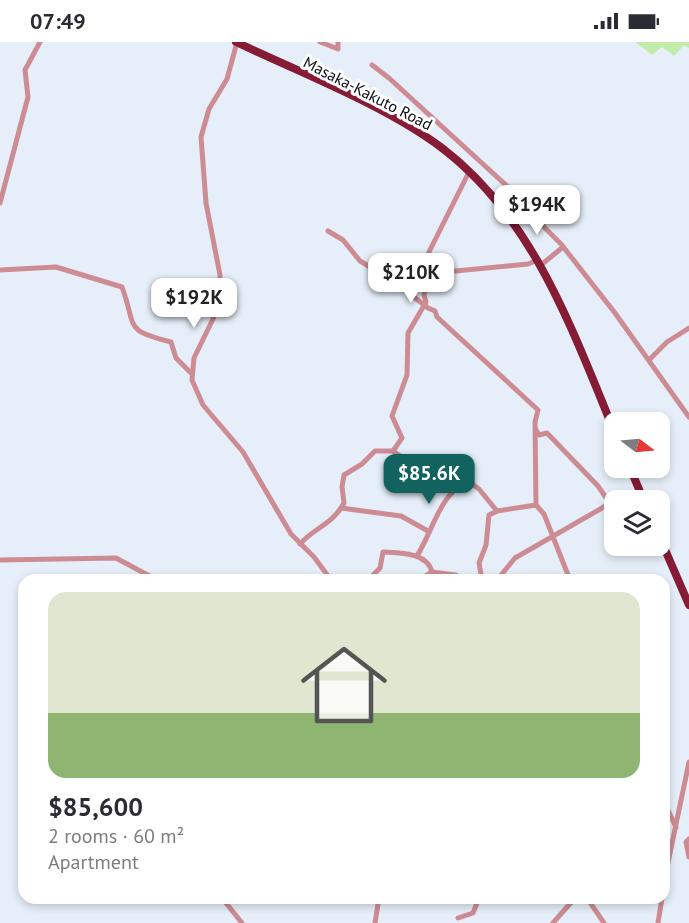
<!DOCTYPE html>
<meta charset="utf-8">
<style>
body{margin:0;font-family:"PT Sans",sans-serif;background:#f7f7f7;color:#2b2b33;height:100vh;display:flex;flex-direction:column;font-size:22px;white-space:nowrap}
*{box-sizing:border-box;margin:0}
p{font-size:20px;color:#7c7c81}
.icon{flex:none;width:33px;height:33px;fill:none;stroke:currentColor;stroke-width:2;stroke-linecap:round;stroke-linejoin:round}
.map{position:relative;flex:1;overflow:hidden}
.drawer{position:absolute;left:18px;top:532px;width:652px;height:330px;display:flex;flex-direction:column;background:#fff;border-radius:18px;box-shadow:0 3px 9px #0003}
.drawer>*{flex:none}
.needle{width:39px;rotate:106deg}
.controls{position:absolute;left:604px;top:370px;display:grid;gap:12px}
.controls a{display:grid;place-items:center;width:66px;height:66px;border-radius:12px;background:#fff;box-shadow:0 3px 9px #0003;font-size:30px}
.price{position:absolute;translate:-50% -51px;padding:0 14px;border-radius:12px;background:#fff;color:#222;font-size:20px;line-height:39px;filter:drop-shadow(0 2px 3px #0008)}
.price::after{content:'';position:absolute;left:50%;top:36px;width:18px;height:14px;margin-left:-9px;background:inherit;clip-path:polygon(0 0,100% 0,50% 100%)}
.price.current{background:#126260;color:#fff}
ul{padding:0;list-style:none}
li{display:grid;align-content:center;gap:12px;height:318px;padding:0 30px}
li span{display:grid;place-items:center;height:186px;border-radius:18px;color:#555}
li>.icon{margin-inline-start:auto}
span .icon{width:108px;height:108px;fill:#fffc;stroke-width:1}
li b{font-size:26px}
.status{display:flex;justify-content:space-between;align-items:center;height:42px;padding:0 30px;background:#fff;direction:ltr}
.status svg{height:16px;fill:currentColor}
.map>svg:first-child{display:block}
.green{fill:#c2ecaa}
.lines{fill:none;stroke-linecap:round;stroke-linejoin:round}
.minor{stroke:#cd8c93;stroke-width:5}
.highway{stroke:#861b35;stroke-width:8}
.labels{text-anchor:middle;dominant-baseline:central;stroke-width:6;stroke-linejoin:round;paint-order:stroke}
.street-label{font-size:16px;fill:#0a0d10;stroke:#fff}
</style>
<div class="status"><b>07:49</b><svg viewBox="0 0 49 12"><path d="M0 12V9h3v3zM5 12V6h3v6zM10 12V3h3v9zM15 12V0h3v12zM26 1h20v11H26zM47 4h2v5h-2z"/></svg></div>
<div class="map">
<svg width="689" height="881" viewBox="0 0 689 881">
<rect width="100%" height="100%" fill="#e6eff9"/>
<polygon class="green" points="635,0 689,0 689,6 684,3 674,14 662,5 652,13"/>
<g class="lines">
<g class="minor">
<polyline points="237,0 227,37 209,67 201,95 206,161 220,233 220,251 213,277 194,316 192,338 203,363 243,410 291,492 314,515 331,538"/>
<polyline points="320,0 338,7 338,0"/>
<polyline points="372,23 389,36 509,146 520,161 561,202 615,271 689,375"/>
<polyline points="0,161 28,55 25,28 40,0"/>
<polyline points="328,189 343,198 360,219 392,238 428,266 435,269 437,275 538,368 535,380 536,463 544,472 570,538"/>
<polyline points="541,223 563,205"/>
<path d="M 0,228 L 56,225 L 122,245 C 137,286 123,288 171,300 L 176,316 L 191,331"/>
<polyline points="428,235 445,230 528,222 538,218"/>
<polyline points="650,317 667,300 689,286"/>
<polyline points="536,388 539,393 547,391 598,444 615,469"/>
<polyline points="393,409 402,396 392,374 407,333 408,291 426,260 424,253 428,235 425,228 428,212 469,130"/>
<polyline points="341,466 401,474 428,489"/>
<path d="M 300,502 C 315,485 332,483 344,461 L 342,445 L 344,433 L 362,422 L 375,409 L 393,409 L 416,425 L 436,426 L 462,435 L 479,447 L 497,469"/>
<path d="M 417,514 C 433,488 439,455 466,439"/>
<polyline points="0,518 116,516 157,538"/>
<path d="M 368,538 L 380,526 L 383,510 C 399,511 427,510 432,530"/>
<polyline points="419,538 432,530 456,533 463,538"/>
<polyline points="482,538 479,521 486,503 489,473 497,469 536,463"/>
<polyline points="497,538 515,516 609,462"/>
<polyline points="664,760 676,785"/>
<polyline points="689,797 686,800 689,815"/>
<polyline points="664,840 689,720"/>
<polyline points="222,856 242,881"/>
<polyline points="587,856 604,881"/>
<polyline points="458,876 473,871 479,856"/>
<polyline points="375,881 379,856"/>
<polyline points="553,881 575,856"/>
<polyline points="658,881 662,856"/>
</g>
<g class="highway">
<path d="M 236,0 C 301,31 385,63 442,106 C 534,176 572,288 615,391"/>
<polyline points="630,426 644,459"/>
<polyline points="660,496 689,563"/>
</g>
</g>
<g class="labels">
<g class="street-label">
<text transform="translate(368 51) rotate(27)">Masaka-Kakuto Road</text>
</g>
</g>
</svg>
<div class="controls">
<a><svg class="needle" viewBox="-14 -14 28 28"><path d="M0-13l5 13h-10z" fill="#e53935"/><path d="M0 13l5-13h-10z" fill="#7c7c81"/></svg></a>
<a><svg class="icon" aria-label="layers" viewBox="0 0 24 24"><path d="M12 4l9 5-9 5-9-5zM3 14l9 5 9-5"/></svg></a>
</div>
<b class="price" style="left:537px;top:194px">$194K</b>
<b class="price" style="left:411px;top:262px">$210K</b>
<b class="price" style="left:194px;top:287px">$192K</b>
<b class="price current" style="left:429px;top:463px">$85.6K</b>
<section class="drawer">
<ul>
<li><span style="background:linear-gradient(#dfe7d0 65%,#8fb573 0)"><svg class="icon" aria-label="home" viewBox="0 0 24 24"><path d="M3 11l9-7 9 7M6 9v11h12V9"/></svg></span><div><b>$85,600</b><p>2 rooms · 60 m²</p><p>Apartment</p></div></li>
</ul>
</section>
</div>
